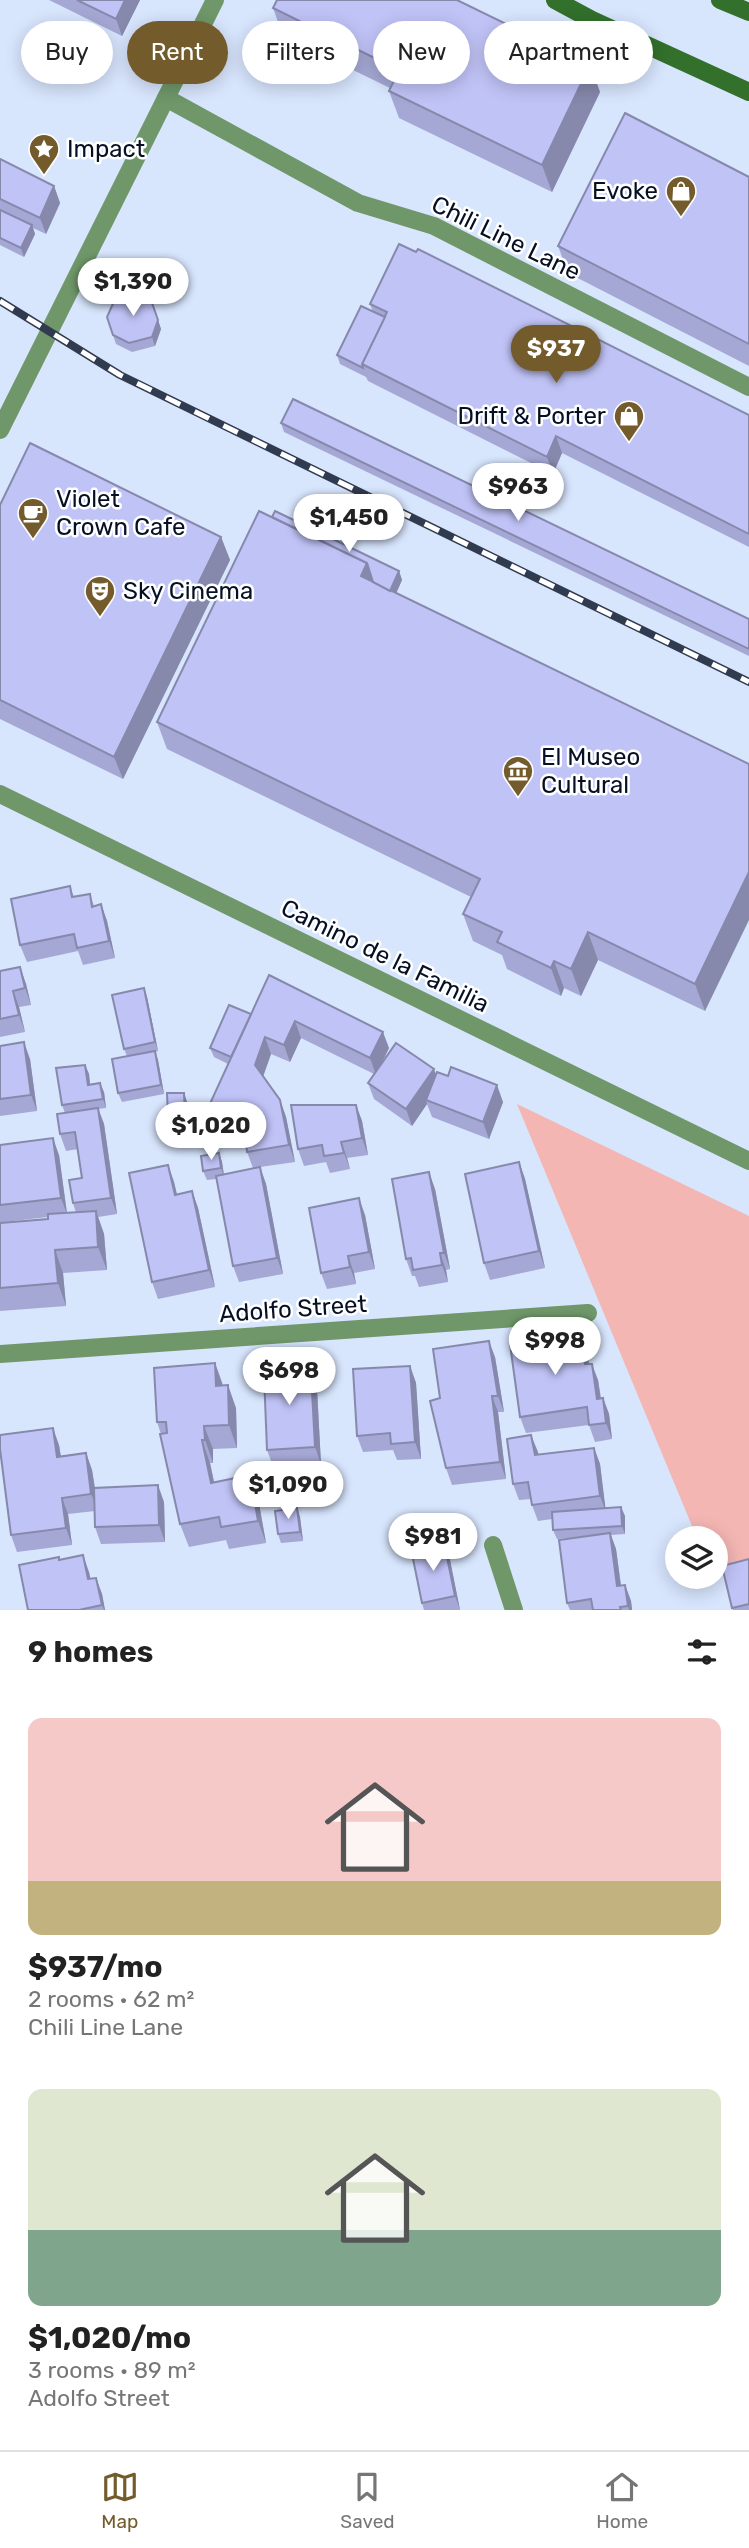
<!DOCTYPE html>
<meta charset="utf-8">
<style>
body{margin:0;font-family:Rubik,sans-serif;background:#f2f2f2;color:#222;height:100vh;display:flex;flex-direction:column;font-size:26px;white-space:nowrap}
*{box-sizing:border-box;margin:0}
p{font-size:23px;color:#767676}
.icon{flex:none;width:38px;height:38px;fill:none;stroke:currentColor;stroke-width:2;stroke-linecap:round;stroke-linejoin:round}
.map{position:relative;height:1610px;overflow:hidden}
.sheet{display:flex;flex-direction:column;background:#fff;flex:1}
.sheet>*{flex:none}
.banner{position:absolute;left:21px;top:21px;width:707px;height:63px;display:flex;gap:14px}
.controls{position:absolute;left:665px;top:1526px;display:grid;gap:14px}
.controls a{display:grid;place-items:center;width:63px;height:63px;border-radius:50%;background:#fff;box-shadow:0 4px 18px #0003;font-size:35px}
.price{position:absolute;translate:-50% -60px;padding:0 16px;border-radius:24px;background:#fff;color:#222;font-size:23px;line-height:46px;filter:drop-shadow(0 2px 4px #0008)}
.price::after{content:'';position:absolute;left:50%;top:42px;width:21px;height:16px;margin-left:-10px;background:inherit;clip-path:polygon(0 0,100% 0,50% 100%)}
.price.active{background:#745b2c;color:#fff}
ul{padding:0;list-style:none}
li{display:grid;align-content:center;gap:14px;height:371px;padding:0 28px}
li span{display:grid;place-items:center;height:217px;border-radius:14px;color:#555}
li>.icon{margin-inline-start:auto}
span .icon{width:126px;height:126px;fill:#fffc;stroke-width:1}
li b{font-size:30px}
h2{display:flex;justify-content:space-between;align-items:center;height:84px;padding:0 28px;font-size:30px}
.tag{padding:0 24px;border-radius:32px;background:#fff;box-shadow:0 4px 18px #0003;font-size:24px;line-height:63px}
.tag.active{background:#745b2c;color:#fff}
.menu{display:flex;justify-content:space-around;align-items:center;height:98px;border-top:2px solid #e0e0e0;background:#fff;font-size:19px;color:#767676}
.menu a{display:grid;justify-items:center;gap:4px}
.menu .active{color:#745b2c}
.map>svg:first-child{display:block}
.green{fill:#f3b6b3}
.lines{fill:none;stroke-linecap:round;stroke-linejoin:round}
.minor{stroke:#6f9769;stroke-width:18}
.secondary{stroke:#32702b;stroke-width:18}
.rail-casing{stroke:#313b50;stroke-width:8}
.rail{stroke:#fff;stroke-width:5;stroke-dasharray:16;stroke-linecap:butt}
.wall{fill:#a5a8d4;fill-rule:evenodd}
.shaded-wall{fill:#8688ac}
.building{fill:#c0c3f6;stroke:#8688ac;stroke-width:2}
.labels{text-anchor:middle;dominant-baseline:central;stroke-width:5;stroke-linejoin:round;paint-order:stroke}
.poi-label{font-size:24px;fill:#061024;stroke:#fff;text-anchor:start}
.street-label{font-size:24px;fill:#061024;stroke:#fff}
</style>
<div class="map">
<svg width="749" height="1610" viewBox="0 0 749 1610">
<rect width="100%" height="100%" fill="#d7e5fd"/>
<polygon class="green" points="517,1104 749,1216 749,1562 716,1573 716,1538 697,1538"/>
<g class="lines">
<g class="minor">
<polyline points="166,98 358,203 434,226 749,387"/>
<polyline points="0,430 215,0"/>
<polyline points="0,794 749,1161"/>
<polyline points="0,1354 588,1313"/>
<polyline points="493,1545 514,1610"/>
</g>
<g class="secondary">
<polyline points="555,0 592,20 749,92"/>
<polyline points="720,0 749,12"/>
</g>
<g class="rail-casing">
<polyline id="rail" points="0,301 120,375 749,682"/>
</g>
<use href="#rail" class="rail"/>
</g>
<g class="wall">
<polygon points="49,0 140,0 122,36"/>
<polygon points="273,8 590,65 600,92 552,192 399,118 389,91 390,88 283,36"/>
<polygon points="0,159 54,186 60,203 46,234 33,228 35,234 24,257 0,245"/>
<polygon points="749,177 749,366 568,273 558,246"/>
<polygon points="151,300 161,329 155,346 132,352 116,344 107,317"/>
<polygon points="370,304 749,415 749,547 562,453 553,474 368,381 366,377 340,364 337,355 373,312"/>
<polygon points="281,423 749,619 749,656 284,432"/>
<polygon points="0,505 221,537 230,560 123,779 0,719"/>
<polygon points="272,517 399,571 402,580 396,593 749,764 705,1011 598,960 581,996 564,988 561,996 507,969 502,955 473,941 463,914 471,897 167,749 157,722"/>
<polygon points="70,886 74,897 90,894 94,906 101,904 107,921 115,958 83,965 78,951 27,962 20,945"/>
<polygon points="20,967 26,984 31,1005 19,1007 25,1032 0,1037 0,971"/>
<polygon points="269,975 389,1048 381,1064 436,1076 503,1102 489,1139 432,1117 427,1104 412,1126 374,1099 368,1083 374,1074 301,1038 290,1062 271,1054 263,1077 280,1100 286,1117 295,1162 260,1167 266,1184 283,1274 239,1282 233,1266 216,1179 207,1180 203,1171 219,1153 222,1162 224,1174 253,1168 247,1152 243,1122 214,1124 208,1108 228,1064 214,1057 210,1048 251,1014"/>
<polygon points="144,988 147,997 158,1051 155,1052 158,1060 164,1094 122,1102 118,1093 127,1056 124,1049"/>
<polygon points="0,1046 30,1059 37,1111 0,1116"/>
<path d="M 85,1065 L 89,1074 L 90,1085 L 104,1092 L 106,1108 L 98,1109 L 104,1124 L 117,1214 L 98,1217 L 104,1234 L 107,1270 L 63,1273 L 66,1306 L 0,1311 L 0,1145 L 59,1155 L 67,1213 L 76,1213 L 73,1203 L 82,1178 L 78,1149 L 66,1151 L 60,1134 L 65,1113 L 62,1105 ZM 48,1217 L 48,1219 L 4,1222 Z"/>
<polygon points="184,1093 187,1102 188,1127 171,1127 168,1118"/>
<polygon points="356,1105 362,1121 368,1155 347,1158 350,1169 330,1173 326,1162 304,1166 298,1149"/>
<polygon points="519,1162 525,1179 545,1268 490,1280 484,1263"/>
<polygon points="168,1165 174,1182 177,1195 192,1191 198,1208 215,1287 158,1299 152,1282"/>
<polygon points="435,1189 450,1269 446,1270 448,1282 419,1287 415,1276 412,1276 406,1259"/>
<polygon points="365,1215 375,1269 354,1273 356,1284 327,1289 321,1273"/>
<polygon points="557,1333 559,1337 587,1351 589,1364 598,1380 601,1398 603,1398 609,1414 612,1439 595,1442 589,1425 526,1433 520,1417 533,1341"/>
<polygon points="495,1357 504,1412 498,1412 506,1479 452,1485 446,1468 440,1398"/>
<polygon points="301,1360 306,1373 311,1373 317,1389 321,1464 273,1466 267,1450 274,1374"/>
<polygon points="215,1363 223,1385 236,1408 237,1448 213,1449 213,1463 210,1463 214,1482 258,1498 266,1543 229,1549 226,1540 189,1547 180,1524 161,1434 157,1422"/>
<polygon points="410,1366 416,1383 421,1459 397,1460 393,1450 363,1452 357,1436"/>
<polygon points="59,1445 61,1456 86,1453 92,1470 95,1488 164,1502 165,1542 101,1544 95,1527 95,1511 68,1514 72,1545 17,1552 11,1535"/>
<polygon points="594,1448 600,1464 605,1508 625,1516 625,1534 611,1535 616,1549 621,1585 625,1585 631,1601 632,1610 570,1610 567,1603 573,1538 557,1539 553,1530 552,1519 538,1521 532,1505 531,1499 519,1500 513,1484 538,1452 538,1455"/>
<polygon points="297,1508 300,1517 303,1541 281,1543 278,1534"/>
<polygon points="749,1559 749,1610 733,1610 722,1566"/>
<polygon points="60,1560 89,1572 90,1579 96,1578 102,1594 105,1610 28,1610"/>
<polygon points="450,1560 460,1610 424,1610 422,1603"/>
</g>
<g class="shaded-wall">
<polygon points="125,0 140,0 122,36 116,19"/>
<polygon points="590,65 600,92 552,192 542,165"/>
<polygon points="54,186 60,203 46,234 40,218"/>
<polygon points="32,225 35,234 24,257 21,248"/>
<polygon points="158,320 161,329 155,346 152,337"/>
<polygon points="556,436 562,453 553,474 547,457"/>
<polygon points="221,537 230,560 123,779 114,757"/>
<polygon points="367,563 377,590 361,576"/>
<polygon points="399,571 402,580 388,612 384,603"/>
<polygon points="749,872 749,920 705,1011 695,984"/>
<polygon points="101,904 107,921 115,958 109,941"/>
<polygon points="588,932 598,960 581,996 571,969"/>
<polygon points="554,961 564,988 561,996 551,968"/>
<polygon points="20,967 26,984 31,1005 25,988"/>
<polygon points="144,988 147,997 158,1051 155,1042"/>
<polygon points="13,991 19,1007 25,1032 19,1015"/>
<polygon points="295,1021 301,1038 290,1062 284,1045"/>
<polygon points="383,1032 389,1048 376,1075 370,1058"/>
<polygon points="265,1037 271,1054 261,1082 255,1065"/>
<polygon points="24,1042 30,1059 37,1111 31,1095"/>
<polygon points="155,1051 158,1060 164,1094 161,1085"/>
<polygon points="85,1065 89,1074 91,1094 88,1085"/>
<polygon points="434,1069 440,1086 426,1100 427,1104 412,1126 406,1109"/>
<polygon points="100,1083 104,1092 106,1108 103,1099"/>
<polygon points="497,1085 503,1102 489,1139 483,1122"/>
<polygon points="184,1093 187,1102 188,1127 185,1118"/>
<polygon points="280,1100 286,1117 295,1162 289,1145"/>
<polygon points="356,1105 362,1121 368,1155 362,1138"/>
<polygon points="98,1108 104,1124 117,1214 111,1198"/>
<polygon points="53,1138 59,1155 67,1214 61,1198"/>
<polygon points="341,1142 347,1158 350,1169 344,1153"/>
<polygon points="219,1153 222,1162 224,1177 221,1168"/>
<polygon points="519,1162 525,1179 545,1268 539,1251"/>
<polygon points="168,1165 174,1182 181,1212 175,1195"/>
<polygon points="260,1167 266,1184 283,1274 277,1258"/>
<polygon points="429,1172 435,1189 450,1269 444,1253"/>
<polygon points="192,1191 198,1208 215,1287 209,1270"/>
<polygon points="359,1198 365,1215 375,1269 369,1252"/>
<polygon points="96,1211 104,1234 107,1270 98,1247"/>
<polygon points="55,1250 63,1273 66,1306 58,1283"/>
<polygon points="440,1253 446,1270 448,1282 442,1265"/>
<polygon points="348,1256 354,1273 356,1284 350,1267"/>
<polygon points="581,1334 587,1351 591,1381 585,1364"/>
<polygon points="489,1341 495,1357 504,1412 498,1396"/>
<polygon points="301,1360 307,1376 302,1373"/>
<polygon points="215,1363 223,1386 216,1386"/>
<polygon points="592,1364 598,1380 603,1415 597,1399"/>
<polygon points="410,1366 416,1383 421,1459 415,1442"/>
<polygon points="311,1373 317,1389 321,1464 315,1447"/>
<polygon points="228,1385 236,1408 237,1448 229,1425"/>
<polygon points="492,1396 498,1412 506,1479 500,1462"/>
<polygon points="603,1398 609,1414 612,1439 606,1423"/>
<polygon points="204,1426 213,1449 213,1463 205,1440"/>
<polygon points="53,1428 59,1445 63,1473 57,1457"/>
<polygon points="531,1435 538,1452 541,1472 535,1455"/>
<polygon points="202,1440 210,1463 219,1506 211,1483"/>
<polygon points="594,1448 600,1464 606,1512 600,1496"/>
<polygon points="86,1453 92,1470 98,1510 91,1494"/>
<polygon points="250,1475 258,1498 266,1543 258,1521"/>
<polygon points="158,1485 164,1502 165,1542 159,1525"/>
<polygon points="62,1498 68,1514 72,1545 66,1528"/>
<polygon points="621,1507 625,1516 625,1534 622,1526"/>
<polygon points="297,1508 300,1517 303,1541 300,1532"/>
<polygon points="610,1533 616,1549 623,1602 617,1586"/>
<polygon points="444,1543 450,1560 460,1610 455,1596"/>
<polygon points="83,1555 89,1572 94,1596 88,1579"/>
<polygon points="96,1578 102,1594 105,1610 104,1610 102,1605"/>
<polygon points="625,1585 631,1601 632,1610 629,1610 628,1606"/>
</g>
<g class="building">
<polygon points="77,0 125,0 116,19"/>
<polygon points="277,0 457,0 590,65 542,165 389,91 399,70 273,8"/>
<polygon points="625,113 749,177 749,344 558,246"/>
<polygon points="0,159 54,186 40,218 0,199"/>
<polygon points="0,210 32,225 21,248 0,238"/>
<polygon points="399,244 416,252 418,249 749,415 749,534 556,436 547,457 362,364 387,312 370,304"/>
<polygon points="133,293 151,300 158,320 152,337 129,343 113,335 107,317 115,299"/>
<polygon points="361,306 385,317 362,364 363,368 337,355"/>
<polygon points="293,399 749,619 749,649 281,423"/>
<polygon points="30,443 221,537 114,757 0,700 0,505"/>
<polygon points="259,511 367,563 361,576 749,764 749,872 695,984 588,932 571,969 554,961 551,968 497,942 502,932 463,914 480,879 157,722"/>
<polygon points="275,511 399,571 390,591 373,582 367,563 272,517"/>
<polygon points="70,886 72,897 90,894 92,907 101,904 109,941 77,948 74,934 20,945 11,899"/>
<polygon points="20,967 25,988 13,991 19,1015 0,1019 0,971"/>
<polygon points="269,975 383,1032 370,1058 295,1021 284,1045 265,1037 255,1065 280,1100 289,1145 247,1152 242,1105 208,1108"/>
<polygon points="144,988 155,1042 124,1049 112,995"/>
<polygon points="229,1005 251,1014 231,1057 210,1048"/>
<polygon points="24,1042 31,1095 0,1099 0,1046"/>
<polygon points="396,1043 434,1069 406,1109 368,1083"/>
<polygon points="155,1051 161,1085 118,1093 112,1059"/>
<polygon points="85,1065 88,1085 100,1083 103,1099 62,1105 56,1068"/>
<polygon points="451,1067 497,1085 483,1122 426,1100 437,1072 448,1076"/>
<polygon points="167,1093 184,1093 185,1118 168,1118"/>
<polygon points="291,1105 356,1105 362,1138 341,1142 344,1153 324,1156 322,1145 298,1149"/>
<polygon points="98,1108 111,1198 73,1203 69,1180 82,1178 75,1132 60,1134 57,1114"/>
<polygon points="53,1138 61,1198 0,1205 0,1145"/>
<polygon points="219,1153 221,1168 203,1171 201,1156"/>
<polygon points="519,1162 539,1251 484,1263 465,1174"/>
<polygon points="168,1165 175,1195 192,1191 209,1270 152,1282 129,1173"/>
<polygon points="260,1167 277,1258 233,1266 216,1176"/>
<polygon points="429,1172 444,1253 440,1253 442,1265 413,1270 411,1258 406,1259 392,1179"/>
<polygon points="359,1198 369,1252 348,1256 350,1267 321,1273 309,1208"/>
<polygon points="96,1211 98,1247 55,1250 58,1283 0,1288 0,1223 48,1219 48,1214"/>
<polygon points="557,1333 557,1337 581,1334 585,1364 592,1364 597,1399 603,1398 606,1423 589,1425 587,1407 520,1417 510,1344 533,1341 532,1337"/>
<polygon points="489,1341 498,1396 492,1396 500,1462 446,1468 430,1401 440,1398 433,1349"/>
<polygon points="301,1360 302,1373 311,1373 315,1447 267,1450 264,1375 274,1374 273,1361"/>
<polygon points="215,1363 216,1386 228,1385 229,1425 204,1426 205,1440 202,1440 211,1483 250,1475 258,1521 221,1527 219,1517 180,1524 160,1434 167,1433 166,1422 157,1422 154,1368"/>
<polygon points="410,1366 415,1442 391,1444 390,1433 357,1436 353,1369"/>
<polygon points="53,1428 57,1457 86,1453 91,1494 62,1498 66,1528 11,1535 0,1449 0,1435"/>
<polygon points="531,1435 535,1455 594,1448 600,1496 532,1505 528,1482 513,1484 507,1439"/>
<polygon points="158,1485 159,1525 95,1527 94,1488"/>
<polygon points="621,1507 622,1526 553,1530 552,1512"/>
<polygon points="297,1508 300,1532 278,1534 275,1511"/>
<polygon points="610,1533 617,1586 625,1585 628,1606 620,1607 621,1610 593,1610 591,1599 567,1603 559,1540"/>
<polygon points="444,1543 455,1596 422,1603 411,1549"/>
<polygon points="83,1555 88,1579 96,1578 102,1605 79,1610 28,1610 19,1565 59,1557 59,1560"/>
<polygon points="749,1559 749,1604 732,1608 722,1566"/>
</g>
<defs>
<g id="sight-pin" transform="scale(1.575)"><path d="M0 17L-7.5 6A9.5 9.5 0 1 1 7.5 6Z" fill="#745b2c" stroke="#fff"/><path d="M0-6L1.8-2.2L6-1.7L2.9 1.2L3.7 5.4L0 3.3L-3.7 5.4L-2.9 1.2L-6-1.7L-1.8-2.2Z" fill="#fff"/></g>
<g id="shop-pin" transform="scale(1.575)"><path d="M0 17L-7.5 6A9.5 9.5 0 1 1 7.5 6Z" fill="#745b2c" stroke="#fff"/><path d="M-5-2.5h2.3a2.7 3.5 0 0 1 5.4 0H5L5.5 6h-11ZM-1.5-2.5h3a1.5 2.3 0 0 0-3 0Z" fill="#fff"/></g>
<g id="cafe-pin" transform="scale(1.575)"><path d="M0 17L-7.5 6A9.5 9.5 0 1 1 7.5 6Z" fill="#745b2c" stroke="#fff"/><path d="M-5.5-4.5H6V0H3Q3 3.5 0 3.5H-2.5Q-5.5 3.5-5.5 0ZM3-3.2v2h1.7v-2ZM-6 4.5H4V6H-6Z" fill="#fff"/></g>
<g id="theatre-pin" transform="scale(1.575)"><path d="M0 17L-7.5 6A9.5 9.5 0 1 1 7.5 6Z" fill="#745b2c" stroke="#fff"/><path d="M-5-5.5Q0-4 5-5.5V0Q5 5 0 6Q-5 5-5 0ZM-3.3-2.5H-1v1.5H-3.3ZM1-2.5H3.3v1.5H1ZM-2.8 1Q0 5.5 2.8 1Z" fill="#fff"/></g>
<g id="museum-pin" transform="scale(1.575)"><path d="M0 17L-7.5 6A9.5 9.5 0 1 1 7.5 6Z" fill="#745b2c" stroke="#fff"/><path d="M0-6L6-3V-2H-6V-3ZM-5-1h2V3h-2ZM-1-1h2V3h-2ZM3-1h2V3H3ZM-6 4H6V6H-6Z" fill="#fff"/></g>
</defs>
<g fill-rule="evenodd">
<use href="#sight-pin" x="44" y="149"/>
<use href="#shop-pin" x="681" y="191"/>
<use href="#shop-pin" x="629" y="416"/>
<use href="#cafe-pin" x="33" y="513"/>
<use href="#theatre-pin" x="100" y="591"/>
<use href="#museum-pin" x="518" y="771"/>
</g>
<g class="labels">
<g class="poi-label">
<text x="67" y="149">Impact</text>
<text x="658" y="191" text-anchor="end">Evoke</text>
<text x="606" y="416" text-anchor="end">Drift &amp; Porter</text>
<text x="56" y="499">Violet<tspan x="56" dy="28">Crown Cafe</tspan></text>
<text x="123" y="591">Sky Cinema</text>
<text x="541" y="757">El Museo<tspan x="541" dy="28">Cultural</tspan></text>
</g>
<g class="street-label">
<text transform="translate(506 238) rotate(26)">Chili Line Lane</text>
<text transform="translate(385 956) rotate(26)">Camino de la Familia</text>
<text transform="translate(293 1309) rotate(-4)">Adolfo Street</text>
</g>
</g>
</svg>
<div class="controls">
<a><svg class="icon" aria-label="layers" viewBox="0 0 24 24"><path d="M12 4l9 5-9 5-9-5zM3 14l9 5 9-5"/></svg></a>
</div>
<b class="price" style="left:133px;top:318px">$1,390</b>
<b class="price active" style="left:556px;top:385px">$937</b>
<b class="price" style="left:518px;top:523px">$963</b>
<b class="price" style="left:349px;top:554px">$1,450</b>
<b class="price" style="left:211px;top:1162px">$1,020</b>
<b class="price" style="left:555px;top:1377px">$998</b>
<b class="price" style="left:289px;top:1407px">$698</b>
<b class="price" style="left:288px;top:1521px">$1,090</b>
<b class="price" style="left:433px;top:1573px">$981</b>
<div class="banner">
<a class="tag">Buy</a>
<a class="tag active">Rent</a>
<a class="tag">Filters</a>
<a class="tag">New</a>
<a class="tag">Apartment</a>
</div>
</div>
<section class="sheet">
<h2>9 homes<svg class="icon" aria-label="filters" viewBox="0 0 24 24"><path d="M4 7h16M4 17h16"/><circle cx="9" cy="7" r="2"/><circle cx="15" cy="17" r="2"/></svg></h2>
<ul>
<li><span style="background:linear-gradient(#f6c9c9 75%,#c2b280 0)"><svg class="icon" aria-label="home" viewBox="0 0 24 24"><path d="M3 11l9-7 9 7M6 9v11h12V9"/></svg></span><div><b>$937/mo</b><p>2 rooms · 62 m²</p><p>Chili Line Lane</p></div></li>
<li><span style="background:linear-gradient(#dfe7d0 65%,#7fa58c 0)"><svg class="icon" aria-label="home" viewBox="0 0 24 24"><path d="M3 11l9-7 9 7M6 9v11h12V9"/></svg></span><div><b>$1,020/mo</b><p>3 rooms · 89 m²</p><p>Adolfo Street</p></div></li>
</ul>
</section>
<nav class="menu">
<a class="active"><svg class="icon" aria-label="map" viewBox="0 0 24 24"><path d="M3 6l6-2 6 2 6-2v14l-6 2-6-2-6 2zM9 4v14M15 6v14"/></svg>Map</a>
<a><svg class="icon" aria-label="saved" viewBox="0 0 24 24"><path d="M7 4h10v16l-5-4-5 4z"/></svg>Saved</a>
<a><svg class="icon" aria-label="home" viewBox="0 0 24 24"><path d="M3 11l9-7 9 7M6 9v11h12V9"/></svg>Home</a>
</nav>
